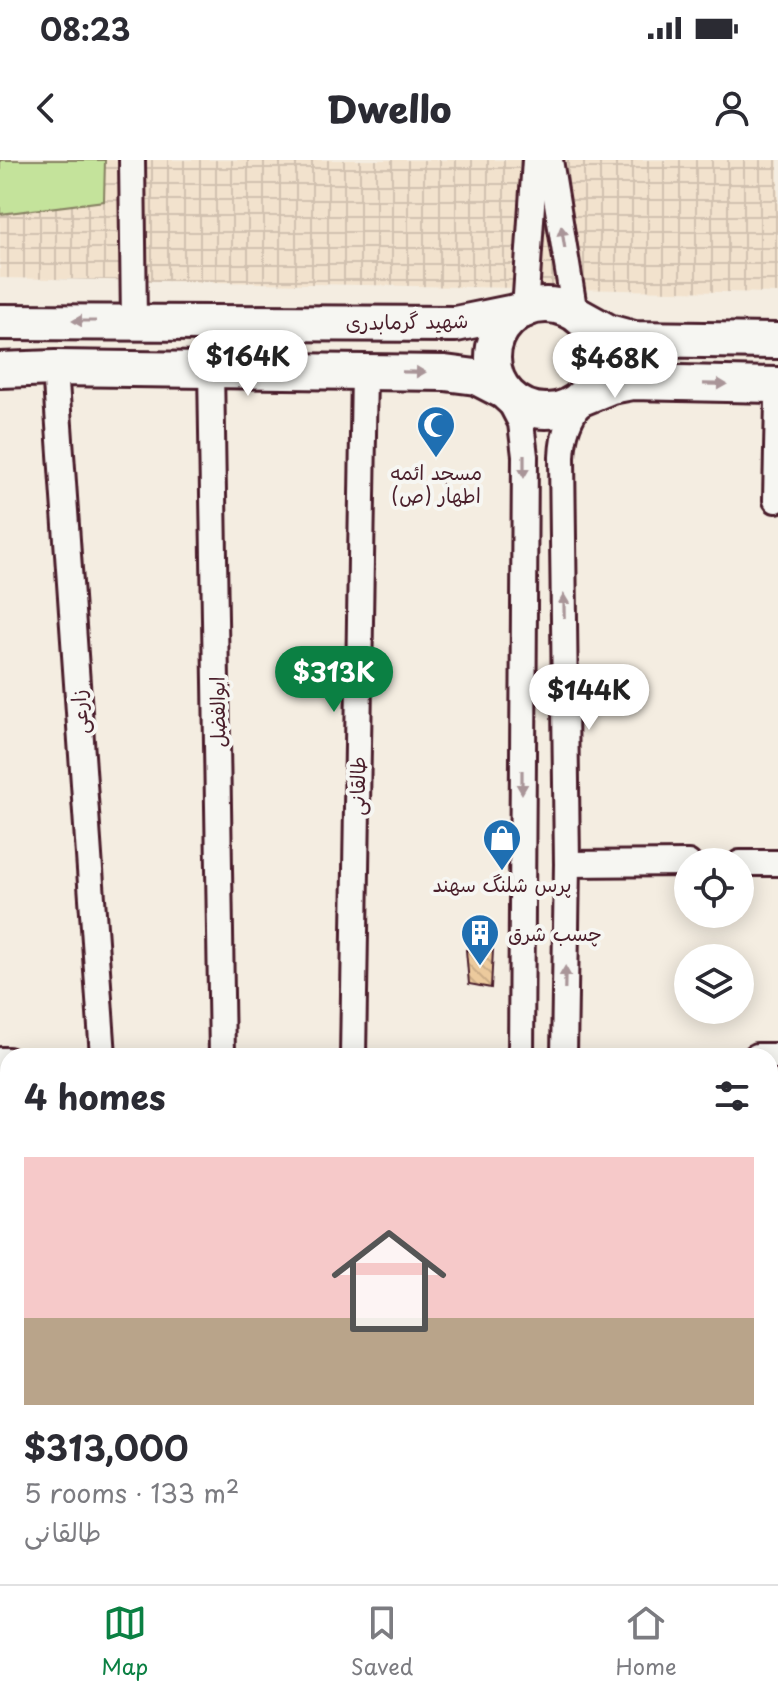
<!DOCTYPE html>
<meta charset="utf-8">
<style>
body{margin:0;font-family:"Playpen Sans","Playpen Sans Arabic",sans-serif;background:#f7f7f7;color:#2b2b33;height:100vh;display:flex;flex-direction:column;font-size:30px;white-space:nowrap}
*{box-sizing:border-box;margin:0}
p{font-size:26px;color:#7c7c81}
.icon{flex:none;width:44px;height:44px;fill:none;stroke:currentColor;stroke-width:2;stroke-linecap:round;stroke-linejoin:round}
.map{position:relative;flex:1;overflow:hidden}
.drawer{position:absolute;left:0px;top:888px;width:778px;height:536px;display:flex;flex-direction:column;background:#fff;border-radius:24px 24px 0 0;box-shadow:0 4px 20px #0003}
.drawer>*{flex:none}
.fabs{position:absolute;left:674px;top:688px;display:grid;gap:16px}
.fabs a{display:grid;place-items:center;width:80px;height:80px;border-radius:50%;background:#fff;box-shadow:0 4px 20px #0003;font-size:40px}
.price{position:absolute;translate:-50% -68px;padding:0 18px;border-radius:28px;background:#fff;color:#222;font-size:26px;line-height:52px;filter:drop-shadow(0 2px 4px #0008)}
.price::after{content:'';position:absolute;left:50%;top:48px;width:24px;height:18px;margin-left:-12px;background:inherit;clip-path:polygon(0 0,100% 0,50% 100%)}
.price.active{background:#0b8043;color:#fff}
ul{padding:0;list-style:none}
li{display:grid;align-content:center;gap:16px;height:424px;padding:0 24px}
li+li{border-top:2px solid #e1e1e2}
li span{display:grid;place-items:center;height:248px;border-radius:0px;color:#555}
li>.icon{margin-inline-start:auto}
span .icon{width:144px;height:144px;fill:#fffc;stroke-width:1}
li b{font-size:34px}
h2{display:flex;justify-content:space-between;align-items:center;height:96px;padding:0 24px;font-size:34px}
.status{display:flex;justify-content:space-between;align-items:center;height:56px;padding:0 40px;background:#fff;direction:ltr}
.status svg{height:22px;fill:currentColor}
header{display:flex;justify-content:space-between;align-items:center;height:104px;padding:0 24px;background:#fff;font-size:36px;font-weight:800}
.tabs{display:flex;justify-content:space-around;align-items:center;height:112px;border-top:2px solid #e1e1e2;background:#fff;font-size:22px;color:#7c7c81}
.tabs a{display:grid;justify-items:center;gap:4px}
.tabs .active{color:#0b8043}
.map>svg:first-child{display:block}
.industrial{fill:url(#industrial-grid)}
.park{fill:url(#park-dots);stroke:#878163;stroke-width:2}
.pitch{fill:#c4e39b;stroke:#878163;stroke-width:2}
.building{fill:url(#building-back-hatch);stroke:#4a1f2b;stroke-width:2}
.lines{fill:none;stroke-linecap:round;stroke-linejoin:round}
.street-casing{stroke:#4a1f2b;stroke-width:30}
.secondary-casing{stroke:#4a1f2b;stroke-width:40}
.street{stroke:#f6f6f2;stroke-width:24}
.secondary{stroke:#f6f6f2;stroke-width:34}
.oneway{fill:#a99598}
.labels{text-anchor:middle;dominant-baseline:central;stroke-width:8;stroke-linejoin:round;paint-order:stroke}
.street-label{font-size:20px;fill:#4a1f2b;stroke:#f6f6f2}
.poi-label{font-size:20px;fill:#4a1f2b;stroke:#f6f6f2}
</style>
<div class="status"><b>08:23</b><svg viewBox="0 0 49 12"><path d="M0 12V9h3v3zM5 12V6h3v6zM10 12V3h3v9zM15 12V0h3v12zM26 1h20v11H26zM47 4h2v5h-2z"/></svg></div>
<header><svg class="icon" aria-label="back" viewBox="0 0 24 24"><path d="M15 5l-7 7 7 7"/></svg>Dwello<svg class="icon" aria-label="person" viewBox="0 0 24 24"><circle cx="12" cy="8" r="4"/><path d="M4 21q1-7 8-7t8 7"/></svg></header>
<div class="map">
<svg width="778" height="1424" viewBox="0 0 778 1424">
<defs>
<pattern id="industrial-grid" width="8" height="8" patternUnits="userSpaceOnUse" patternTransform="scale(2)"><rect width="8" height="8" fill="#f2e2cd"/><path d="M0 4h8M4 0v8" fill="none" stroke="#d1c1b0"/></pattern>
<pattern id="park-dots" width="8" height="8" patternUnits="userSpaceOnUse" patternTransform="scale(2)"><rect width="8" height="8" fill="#c4e39b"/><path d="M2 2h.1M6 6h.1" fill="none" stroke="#aac286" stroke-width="1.8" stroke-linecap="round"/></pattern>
<pattern id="building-back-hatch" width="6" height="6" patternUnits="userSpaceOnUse" patternTransform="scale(2)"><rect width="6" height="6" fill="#ecca9d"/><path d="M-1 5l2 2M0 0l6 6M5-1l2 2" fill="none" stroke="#ccad87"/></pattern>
</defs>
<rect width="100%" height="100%" fill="#f4ede1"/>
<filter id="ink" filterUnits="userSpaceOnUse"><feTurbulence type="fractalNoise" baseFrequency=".0125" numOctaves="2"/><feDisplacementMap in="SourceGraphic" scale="16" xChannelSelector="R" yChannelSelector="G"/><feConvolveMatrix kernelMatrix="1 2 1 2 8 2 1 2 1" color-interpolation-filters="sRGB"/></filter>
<g filter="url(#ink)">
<polygon class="industrial" points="0,0 778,0 778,133 0,118"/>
<polygon class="park" points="770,1347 778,1347 778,1424 592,1424 592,1416 770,1416"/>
<polygon class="pitch" points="0,0 105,0 104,41 0,54"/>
<polygon class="building" points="466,790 493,790 491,828 469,824"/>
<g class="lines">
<g class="street-casing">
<g id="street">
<polyline points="132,0 134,161"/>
<polyline points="550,0 575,154"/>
<polyline points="525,150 535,0"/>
<polyline points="55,208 103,896"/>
<polyline points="211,209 222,896"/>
<polyline points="505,232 521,263 525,296 521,896"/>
<polyline points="776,340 778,240"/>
<polyline points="740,703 778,703"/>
<polyline points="567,704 688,703"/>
<polyline points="353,896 364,212"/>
<path d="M 564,896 L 567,704 L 562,297 C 563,273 569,257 584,237"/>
<polyline points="757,896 778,896"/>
<polyline points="0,900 8,900"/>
<polyline points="770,1010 778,1010"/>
<polyline points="770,1193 778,1193"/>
<polyline points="124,1416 124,1424"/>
<polyline points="360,1416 360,1424"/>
<polyline points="526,1416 526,1424"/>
<polyline points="567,1416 567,1424"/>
</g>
</g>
<g class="secondary-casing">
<g id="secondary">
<circle cx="546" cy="198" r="53"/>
<polyline points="579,156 608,172 634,179 778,181"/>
<polyline points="0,162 456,164 525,150"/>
<polyline points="0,210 55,208 445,213 476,217 505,232"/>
<polyline points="584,237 611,226 632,222 778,225"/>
</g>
</g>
<use href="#street" class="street"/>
<use href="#secondary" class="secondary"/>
</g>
<defs><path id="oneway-solid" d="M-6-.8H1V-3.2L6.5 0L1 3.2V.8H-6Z" transform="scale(2)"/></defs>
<g class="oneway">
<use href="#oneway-solid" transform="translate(563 77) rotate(-99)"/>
<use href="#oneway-solid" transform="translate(84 161) rotate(180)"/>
<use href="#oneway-solid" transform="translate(414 212) rotate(1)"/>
<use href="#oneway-solid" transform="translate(715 224) rotate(1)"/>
<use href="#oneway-solid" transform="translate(524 306) rotate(90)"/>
<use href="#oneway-solid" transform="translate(564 446) rotate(-91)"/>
<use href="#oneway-solid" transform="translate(522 622) rotate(90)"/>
<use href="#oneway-solid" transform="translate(565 818) rotate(-89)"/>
</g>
</g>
<defs>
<g id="mosque-pin" transform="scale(2)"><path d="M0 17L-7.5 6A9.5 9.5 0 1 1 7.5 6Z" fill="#1f6fb2" stroke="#f6f6f2"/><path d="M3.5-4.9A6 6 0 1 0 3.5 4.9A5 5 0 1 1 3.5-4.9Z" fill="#fff"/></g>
<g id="shop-pin" transform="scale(2)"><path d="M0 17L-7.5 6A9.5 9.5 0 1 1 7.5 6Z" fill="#1f6fb2" stroke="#f6f6f2"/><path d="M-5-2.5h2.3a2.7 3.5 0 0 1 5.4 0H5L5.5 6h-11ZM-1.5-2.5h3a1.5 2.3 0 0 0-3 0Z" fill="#fff"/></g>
<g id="building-pin" transform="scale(2)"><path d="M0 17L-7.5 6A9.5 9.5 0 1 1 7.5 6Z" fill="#1f6fb2" stroke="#f6f6f2"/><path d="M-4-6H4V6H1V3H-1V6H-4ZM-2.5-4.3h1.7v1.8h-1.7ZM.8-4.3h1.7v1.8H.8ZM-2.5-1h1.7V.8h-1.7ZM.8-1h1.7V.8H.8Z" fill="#fff"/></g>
</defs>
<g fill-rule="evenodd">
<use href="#mosque-pin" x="436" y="265"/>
<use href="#shop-pin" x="502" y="678"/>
<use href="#building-pin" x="480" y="773"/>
</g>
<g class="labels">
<g class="street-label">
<text transform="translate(407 161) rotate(-1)">شهید گرمابدری</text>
<text transform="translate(79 552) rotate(-94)">زارعی</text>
<text transform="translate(217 552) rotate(-91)">ابوالفضل</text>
<text transform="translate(357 626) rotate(-89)">طالقانی</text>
</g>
<g class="poi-label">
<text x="436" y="312">مسجد ائمه<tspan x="436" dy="23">اطهار (ص)</tspan></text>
<text x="502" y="724">پرس شلنگ سهند</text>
<text x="508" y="773" text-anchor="start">چسب شرق</text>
</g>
</g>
</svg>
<div class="fabs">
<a><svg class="icon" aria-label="locate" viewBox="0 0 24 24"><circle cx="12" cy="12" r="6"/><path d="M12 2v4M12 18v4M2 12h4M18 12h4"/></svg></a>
<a><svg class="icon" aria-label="layers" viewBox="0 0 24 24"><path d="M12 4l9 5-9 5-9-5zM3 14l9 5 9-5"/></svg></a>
</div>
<b class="price" style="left:248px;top:238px">$164K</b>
<b class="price" style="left:615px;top:240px">$468K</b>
<b class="price active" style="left:334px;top:554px">$313K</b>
<b class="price" style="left:589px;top:572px">$144K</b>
<section class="drawer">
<h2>4 homes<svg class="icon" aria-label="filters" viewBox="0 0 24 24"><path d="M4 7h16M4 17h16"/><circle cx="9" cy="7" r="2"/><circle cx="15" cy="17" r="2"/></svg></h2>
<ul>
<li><span style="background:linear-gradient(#f6c9c9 65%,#b9a48a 0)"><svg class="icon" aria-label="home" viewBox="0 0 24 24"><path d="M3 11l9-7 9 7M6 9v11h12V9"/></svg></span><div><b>$313,000</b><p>5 rooms · 133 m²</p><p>طالقانی</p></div></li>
</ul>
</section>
</div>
<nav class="tabs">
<a class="active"><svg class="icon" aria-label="map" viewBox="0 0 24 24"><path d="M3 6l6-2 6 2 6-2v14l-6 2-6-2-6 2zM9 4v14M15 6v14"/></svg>Map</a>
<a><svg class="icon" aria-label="saved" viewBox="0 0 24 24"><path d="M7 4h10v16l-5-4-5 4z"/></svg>Saved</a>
<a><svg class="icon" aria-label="home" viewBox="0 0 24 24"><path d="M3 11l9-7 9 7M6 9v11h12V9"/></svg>Home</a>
</nav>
